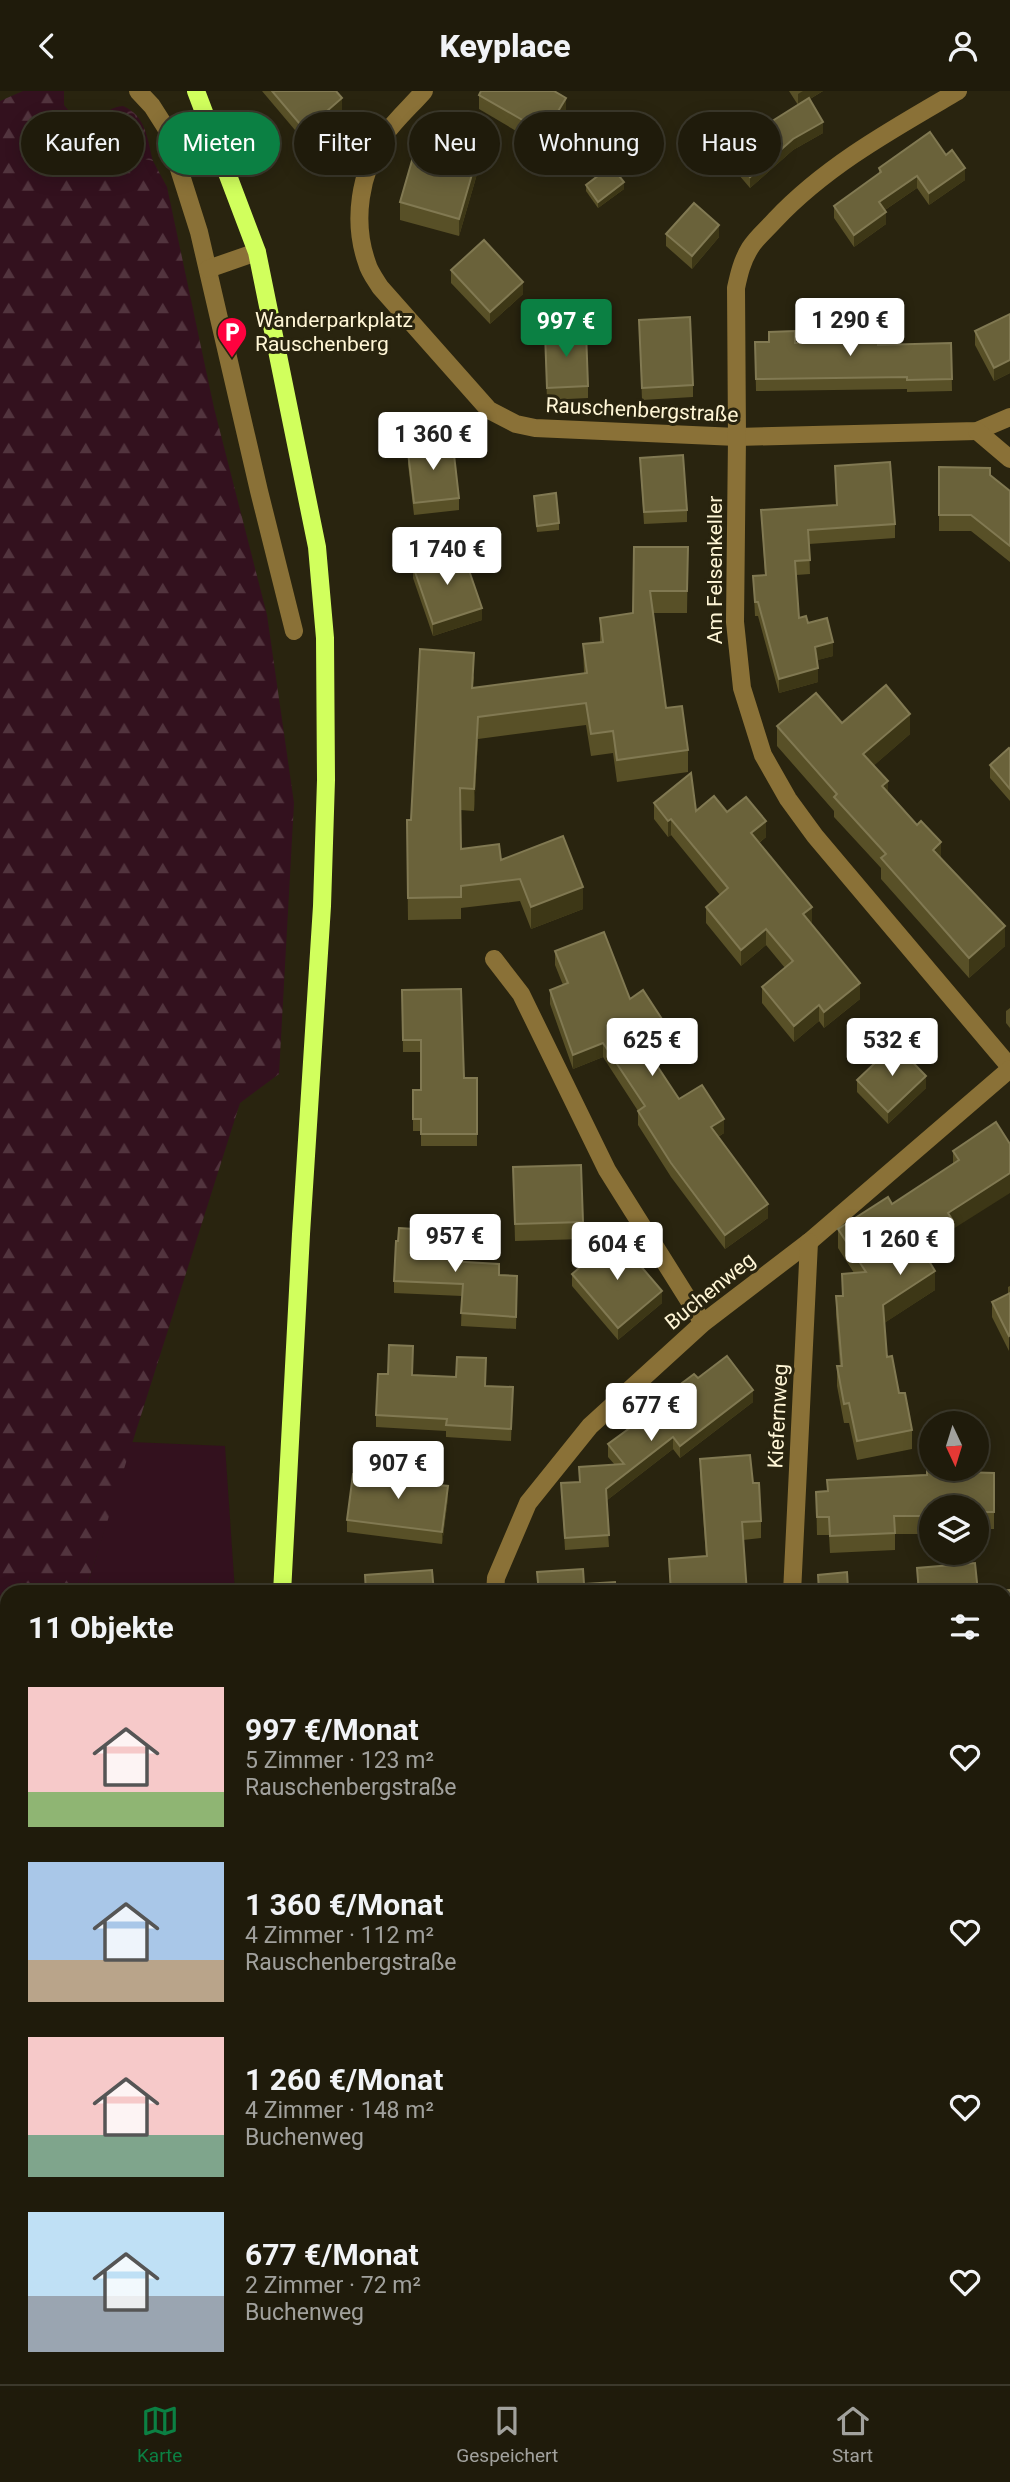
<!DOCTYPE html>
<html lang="de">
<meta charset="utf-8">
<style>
body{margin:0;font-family:Roboto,sans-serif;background:#272414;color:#f1f3f6;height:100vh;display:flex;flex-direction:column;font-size:26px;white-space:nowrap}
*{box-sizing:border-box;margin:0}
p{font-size:23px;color:#a1a19d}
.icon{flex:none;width:38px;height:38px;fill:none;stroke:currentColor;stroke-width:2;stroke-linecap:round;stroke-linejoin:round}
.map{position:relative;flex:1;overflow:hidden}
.drawer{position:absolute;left:0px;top:1494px;width:1012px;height:800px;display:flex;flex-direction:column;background:#1f1b0b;border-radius:21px 21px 0 0;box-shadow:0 4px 18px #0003,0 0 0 2px #3c392c}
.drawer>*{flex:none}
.banner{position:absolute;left:21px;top:21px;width:970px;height:63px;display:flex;gap:14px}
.needle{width:46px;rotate:176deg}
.fabs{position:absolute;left:919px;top:1320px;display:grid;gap:14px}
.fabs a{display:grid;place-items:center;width:70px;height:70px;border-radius:50%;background:#1f1b0b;box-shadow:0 4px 18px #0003,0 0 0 2px #3c392c;font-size:35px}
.price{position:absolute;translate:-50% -60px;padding:0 16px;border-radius:7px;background:#fff;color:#222;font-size:23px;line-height:46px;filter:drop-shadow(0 2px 4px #0008)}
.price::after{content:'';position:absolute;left:50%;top:42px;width:21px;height:16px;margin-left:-10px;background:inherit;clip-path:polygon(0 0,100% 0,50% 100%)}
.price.active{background:#0b8043;color:#fff}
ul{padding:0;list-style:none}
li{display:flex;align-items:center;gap:21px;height:175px;padding:0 28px}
li span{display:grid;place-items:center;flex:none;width:196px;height:140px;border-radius:0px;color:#555}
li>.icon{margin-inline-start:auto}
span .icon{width:84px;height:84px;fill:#fffc;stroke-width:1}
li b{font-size:30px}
h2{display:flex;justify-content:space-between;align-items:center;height:84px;padding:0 28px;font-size:30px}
.pill{padding:0 24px;border-radius:32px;background:#1f1b0b;box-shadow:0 4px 18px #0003,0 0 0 2px #3c392c;font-size:24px;line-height:63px}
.pill.active{background:#0b8043;color:#fff}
header{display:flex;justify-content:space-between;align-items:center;height:91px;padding:0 28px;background:#1f1b0b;font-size:32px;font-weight:800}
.dock{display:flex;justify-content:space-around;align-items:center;height:98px;border-top:2px solid #3c392c;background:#1f1b0b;font-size:19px;color:#a1a19d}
.dock a{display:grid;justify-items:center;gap:4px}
.dock .active{color:#0b8043}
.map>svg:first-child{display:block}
.green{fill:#33111e}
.forest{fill:url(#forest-firs)}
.park{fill:url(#park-crowns)}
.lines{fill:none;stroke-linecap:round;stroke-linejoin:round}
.minor{stroke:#8a7137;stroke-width:18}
.major{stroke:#d1ff5d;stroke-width:18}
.wall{fill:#585027}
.shaded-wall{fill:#3d3716}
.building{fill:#6a623a;stroke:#817952;stroke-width:2}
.labels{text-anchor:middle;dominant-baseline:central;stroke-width:6;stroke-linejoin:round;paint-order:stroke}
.poi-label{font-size:21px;fill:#fff6d6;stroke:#29240f;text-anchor:start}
.street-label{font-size:21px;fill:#fff6d6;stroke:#29240f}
</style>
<header><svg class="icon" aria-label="back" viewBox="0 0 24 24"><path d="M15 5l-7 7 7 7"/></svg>Keyplace<svg class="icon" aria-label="person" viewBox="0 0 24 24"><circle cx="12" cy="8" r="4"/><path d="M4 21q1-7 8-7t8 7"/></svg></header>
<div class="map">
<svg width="1010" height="2293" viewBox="0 0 1010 2293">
<defs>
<pattern id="forest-firs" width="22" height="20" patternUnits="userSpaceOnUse" patternTransform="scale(1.75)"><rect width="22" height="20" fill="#33111e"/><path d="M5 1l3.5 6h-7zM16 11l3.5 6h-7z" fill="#52343e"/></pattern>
<pattern id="park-crowns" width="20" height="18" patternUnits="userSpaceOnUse" patternTransform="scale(1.75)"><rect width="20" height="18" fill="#33111e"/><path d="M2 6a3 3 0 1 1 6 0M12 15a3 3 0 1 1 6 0" fill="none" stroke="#52343e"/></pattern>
</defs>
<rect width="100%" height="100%" fill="#29240f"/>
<g class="green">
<polygon points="131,1351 225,1355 235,1501 85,1502"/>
<polygon points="7,1825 7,2090 0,2088 0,1856"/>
<polygon points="141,2287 252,2287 252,2293 139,2293"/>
</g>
<polygon class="forest" points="23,0 64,0 64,14 100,57 153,70 167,96 214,317 267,524 294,712 279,983 240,1012 85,1501 7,1502 7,1825 0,1856 0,10"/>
<path class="park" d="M 123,15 C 146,25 147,47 153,70 L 100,57 L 92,47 C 99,30 103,17 123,15 Z"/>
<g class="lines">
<g class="minor">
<polyline points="138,0 152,15 166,37 199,141 259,400 294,540"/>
<path d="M 424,0 C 411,15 395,29 384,45 C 360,82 352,130 367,172 C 369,180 375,188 380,196 L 489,319 L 516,333 L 535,337 L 737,346 L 977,340 L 1010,326"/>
<path d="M 958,0 C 893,38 827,74 775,129 C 767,138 756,147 750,157 C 742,170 739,183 736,197 L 737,346 L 735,531 L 742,597 L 763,664 L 788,708 L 815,745 L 1010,976"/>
<polyline points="208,178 257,161"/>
<polyline points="977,340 1010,368"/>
<polyline points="494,868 521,903 607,1079 703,1232"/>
<polyline points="495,1502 496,1487 528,1412 590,1335 703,1232 809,1151 1010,978"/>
<polyline points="792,1502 809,1151"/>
<polyline points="1004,1943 1010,1942"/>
<polyline points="535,2287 535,2293"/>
<polyline points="960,2287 960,2293"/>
</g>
<g class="major">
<polyline points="196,0 257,161 317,456 325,547 326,689 322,815 301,1143 282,1502"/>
<polyline points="283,2287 283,2293"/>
</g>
</g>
<g class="wall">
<polygon points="262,0 336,0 342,19 305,51"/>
<polygon points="789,0 823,0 810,8 823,42 793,59 750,97 727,70 727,59 738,49 737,38 769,32 798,14"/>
<polygon points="479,4 566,21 545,57 479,18"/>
<polygon points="484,59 459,145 400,129 400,111"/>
<polygon points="946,64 965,89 929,114 917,97 885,119 886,133 854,156 834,127 834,115 879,83 879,77"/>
<polygon points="586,94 624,98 598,117 586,100"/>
<polygon points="666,143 719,146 692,178 666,155"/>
<polygon points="451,179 523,203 490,233 451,192"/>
<polygon points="1010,223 1010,282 994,290 975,254 975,240"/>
<polygon points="639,229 693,294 693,306 642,309"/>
<polygon points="755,251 872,251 878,254 951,252 952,300 907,301 907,298 756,300"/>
<polygon points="545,254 588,295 588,307 547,309"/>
<polygon points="413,352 446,356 459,407 459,419 414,424 408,373 408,361 413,360"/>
<polygon points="640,367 687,419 687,431 644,433"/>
<polygon points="835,375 895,433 895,447 809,453 810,483 796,484 799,527 808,532 833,565 817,569 818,591 779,602 758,525 755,525 753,485 765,484 761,419 836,414"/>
<polygon points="939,376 990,384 1010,400 1010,471 971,440 939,440"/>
<polygon points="534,405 559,432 559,439 537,441"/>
<polygon points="634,456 688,456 687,522 653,522 666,617 688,659 688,681 617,691 613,662 591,665 586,634 478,648 474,720 460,719 461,758 501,769 583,818 531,838 520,810 461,817 461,828 408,829 407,751 411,729 474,584 473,597 584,582 583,553 600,551 600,527 633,522"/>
<polygon points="413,475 482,529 433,545 413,487"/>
<polygon points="842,632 910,643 873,675 888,702 941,767 1005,855 969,887 881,788 881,777 834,726 834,720 777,655 777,635"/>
<polygon points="1010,658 1010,710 990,687 990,674"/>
<polygon points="654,712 696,720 727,721 766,746 759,752 812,832 811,832 860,908 824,937 819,930 794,951 762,912 762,896 785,877 766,854 741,875 706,832 706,816 720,804 671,744 668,746 654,728"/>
<polygon points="555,860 630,908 675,962 656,973 679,1008 724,1042 718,1046 768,1127 725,1158 671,1086 638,1034 638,1020 603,966 573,978 550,913 550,899 563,894 555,874"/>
<polygon points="402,899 464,987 477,987 477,1055 421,1055 421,1040 413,1040 413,999 421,999 421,961 403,961"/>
<polygon points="1010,917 1010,937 1006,932 1006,920"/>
<polygon points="857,989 926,997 888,1033 857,1001"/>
<polygon points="996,1031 953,1138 953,1149 927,1166 935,1199 884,1232 887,1266 912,1339 912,1358 857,1369 849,1332 844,1332 837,1295 837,1275 840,1275 836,1224 836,1205 842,1205 842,1183 854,1182 838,1157 838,1138 892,1113 953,1074 953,1060"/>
<polygon points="513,1076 583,1131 583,1148 515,1150"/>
<polygon points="398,1150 429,1151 450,1170 499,1184 517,1197 516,1238 461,1235 462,1205 394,1202 394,1190"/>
<polygon points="572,1183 662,1212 618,1249 572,1195"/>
<polygon points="1010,1195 1009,1260 992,1226 992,1211 1008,1203 1008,1196"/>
<polygon points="388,1283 412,1284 486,1295 513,1296 511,1350 446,1346 446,1340 376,1336 376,1324"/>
<polygon points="698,1287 753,1311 680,1367 673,1358 606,1410 609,1456 565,1459 561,1392 579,1391 579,1376 615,1374 608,1366 608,1353 650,1322 650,1316"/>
<polygon points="700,1368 753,1392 761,1430 761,1447 743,1449 747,1502 670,1502 669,1468 706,1465 700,1385"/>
<polygon points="961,1381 994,1382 994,1438 976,1438 976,1416 931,1416 931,1443 895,1443 895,1459 830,1462 829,1444 817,1444 816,1401 827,1400 827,1389"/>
<polygon points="421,1392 448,1407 442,1453 347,1441 347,1429"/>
<polygon points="917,1477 978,1501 1010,1499 1010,1570 1006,1571 1005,1561 1004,1561 1004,1502 918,1502"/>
<polygon points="1004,1883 1010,1883 1010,1920 1004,1921"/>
<polygon points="1004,1969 1008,1992 1008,2006 1004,2007"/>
<polygon points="1010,2053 1010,2211 1004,2212 1004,2054"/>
<rect x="380" y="2287" width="112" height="6"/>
</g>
<g class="shaded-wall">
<polygon points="803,0 823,0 798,15 798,3"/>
<polygon points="342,7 342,19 305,51 305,39"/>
<polygon points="566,7 566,21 545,57 545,42"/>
<polygon points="823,31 823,42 793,59 750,97 750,86 793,48"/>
<polygon points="484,42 484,59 459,145 459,128"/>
<polygon points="965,77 965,89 929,114 929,102"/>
<polygon points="917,85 917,97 879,123 879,111"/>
<polygon points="624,91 624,98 598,117 598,111"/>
<polygon points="886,121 886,133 854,156 854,144"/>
<polygon points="719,134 719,146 692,178 692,165"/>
<polygon points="523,191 523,203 490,233 490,221"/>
<polygon points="1010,269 1010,282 994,290 994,277"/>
<polygon points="482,517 482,529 433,545 433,533"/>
<polygon points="833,551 833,565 815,570 815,556"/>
<polygon points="818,577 818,591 779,602 779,588"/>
<polygon points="910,623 910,643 863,684 863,663"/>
<polygon points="478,626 478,648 474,720 474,698"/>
<polygon points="888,690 888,711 882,695"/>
<polygon points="671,728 671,744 668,746 668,730"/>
<polygon points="766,730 766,746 751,758 751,742"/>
<polygon points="941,751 941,771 933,759"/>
<polygon points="583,796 583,818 531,838 531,816"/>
<polygon points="812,816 812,832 803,839 803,823"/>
<polygon points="1005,835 1005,855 969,887 969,867"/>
<polygon points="766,838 766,854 741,875 741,859"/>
<polygon points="860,892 860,908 824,937 824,921"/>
<polygon points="819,914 819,930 794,951 794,935"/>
<polygon points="675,948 675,962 650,978 650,964"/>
<polygon points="603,952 603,966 573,978 573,964"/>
<polygon points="926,985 926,997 888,1033 888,1021"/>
<polygon points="724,1028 724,1042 711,1050 711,1036"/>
<polygon points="1010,1082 1010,1102 953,1138 953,1149 918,1172 918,1152 948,1122"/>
<polygon points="768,1113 768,1127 725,1158 725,1144"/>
<polygon points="935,1180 935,1199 883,1233 883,1214"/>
<polygon points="662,1200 662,1212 618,1249 618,1237"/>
<polygon points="753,1299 753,1311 680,1367 680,1355"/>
<polygon points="673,1346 673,1358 606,1410 606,1398"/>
<polygon points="448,1395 448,1407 442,1453 442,1441"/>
</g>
<g class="building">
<polygon points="272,0 336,0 342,7 305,39"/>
<polygon points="481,0 554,0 566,7 545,42 479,4"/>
<polygon points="809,7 823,31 793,48 750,86 727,59 743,45 737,38 753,24 759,31 764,26 769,32"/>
<polygon points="431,27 484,42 459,128 400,111 422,35"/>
<polygon points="930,41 946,64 952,59 965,77 929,102 917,85 879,111 886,121 854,144 834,115 881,81 879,77"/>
<polygon points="611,75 624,91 598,111 586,94"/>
<polygon points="694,112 719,134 692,165 666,143"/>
<polygon points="484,149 523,191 490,221 451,179"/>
<polygon points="1010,223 1010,269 994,277 975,240"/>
<polygon points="690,226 693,294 642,297 639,229"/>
<polygon points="844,236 872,236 872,251 878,251 878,254 951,252 952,288 907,289 907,286 756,288 755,251 769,251 769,241 795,240 795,252 844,251"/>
<polygon points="586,240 588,295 547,297 545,242"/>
<polygon points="445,347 446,356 453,355 459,407 414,412 408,361 414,360 413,352"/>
<polygon points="683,364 687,419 644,421 640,367"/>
<polygon points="890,371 895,433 808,439 810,469 795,470 799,527 806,525 808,532 827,527 833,551 815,556 818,577 779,588 758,511 755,511 753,485 766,484 761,419 837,414 835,375"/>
<polygon points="939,376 990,377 990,384 1010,400 1010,455 971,424 939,424"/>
<polygon points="556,402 559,432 537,435 534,405"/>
<polygon points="634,456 688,456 687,500 650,500 666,617 682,615 688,659 617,669 613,640 591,643 586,612 478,626 474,698 460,697 461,758 499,753 501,769 563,745 583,796 531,816 520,788 461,795 461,806 408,807 407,729 411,729 420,558 474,562 472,597 587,582 583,553 603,551 600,527 633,522"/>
<polygon points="462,459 482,517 433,533 413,475"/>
<polygon points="886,594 910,623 863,663 888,690 882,695 917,734 921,730 941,751 933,759 1005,835 969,867 881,767 886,763 834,706 837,703 777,635 816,602 842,632"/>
<polygon points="1009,657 1010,658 1010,698 990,674"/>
<polygon points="691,682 696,720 714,705 727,721 746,706 766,730 751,742 812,816 803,823 860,892 824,921 819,914 794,935 762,896 793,870 766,838 741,859 706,816 728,797 671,728 668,730 654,712"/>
<polygon points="604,841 630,908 643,899 675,948 650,964 679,1008 702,994 724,1028 711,1036 768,1113 725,1144 671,1072 638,1020 645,1015 603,952 573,964 550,899 568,892 555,860"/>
<polygon points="461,898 464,987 477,987 477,1043 421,1043 421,1028 413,1028 413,999 421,999 421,949 403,949 402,899"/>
<polygon points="895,953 926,985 888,1021 857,989"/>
<polygon points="996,1031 1010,1053 1010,1082 948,1122 953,1130 918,1152 935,1180 883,1214 887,1266 892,1265 899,1302 905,1302 912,1339 857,1350 849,1312 844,1313 837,1275 842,1275 836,1205 843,1205 842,1183 866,1181 838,1138 888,1106 892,1113 959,1069 953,1060"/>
<polygon points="581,1074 583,1131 515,1133 513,1076"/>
<polygon points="399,1137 429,1139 428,1151 450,1152 449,1170 499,1173 499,1184 517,1185 516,1226 461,1222 463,1193 394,1190 396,1150 398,1150"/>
<polygon points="616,1146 662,1200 618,1237 572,1183"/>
<polygon points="1010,1202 1010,1244 1009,1245 992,1211"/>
<polygon points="389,1254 413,1255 412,1284 456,1286 457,1266 486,1267 485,1295 513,1296 511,1338 446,1334 447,1328 376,1324 378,1283 388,1283"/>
<polygon points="727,1265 753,1299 680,1355 673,1346 606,1398 609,1444 565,1447 561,1392 580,1391 579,1376 624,1373 608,1353 653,1320 650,1316 694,1283 698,1287"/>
<polygon points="750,1364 753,1392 759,1392 761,1430 742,1431 747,1502 671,1502 669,1468 707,1465 700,1368"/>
<polygon points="390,1375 421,1379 420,1392 448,1395 442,1441 347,1429 353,1383 388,1387"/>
<polygon points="927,1378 961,1378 961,1381 994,1382 994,1421 976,1421 976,1416 931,1416 931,1425 894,1425 895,1442 830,1445 829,1426 817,1426 816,1401 828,1400 827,1389 927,1384"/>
<polygon points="975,1472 978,1501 1010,1499 1010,1553 1006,1554 1005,1544 1004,1544 1004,1502 919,1502 917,1477"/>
<polygon points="583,1478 584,1493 615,1491 616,1502 539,1502 537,1481"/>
<polygon points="432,1479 434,1502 366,1502 365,1484"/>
<polygon points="847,1481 848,1498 868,1496 868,1502 812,1502 819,1500 818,1484"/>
<rect x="1004" y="1883" width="6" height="26"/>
<polygon points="1004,1969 1006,1969 1008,1992 1004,1993"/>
<polygon points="1010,2053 1010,2197 1004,2198 1004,2054"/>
<polygon points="1010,2242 1010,2293 1002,2293 1001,2287 1004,2287 1004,2244"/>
<polygon points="381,2287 461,2287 462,2293 381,2293"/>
<rect x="571" y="2287" width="89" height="6"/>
<polygon points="867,2287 913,2287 914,2293 867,2293"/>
</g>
<defs>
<g id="parking-pin" transform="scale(1.575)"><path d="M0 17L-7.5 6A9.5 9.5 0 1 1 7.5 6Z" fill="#ff023f" stroke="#29240f"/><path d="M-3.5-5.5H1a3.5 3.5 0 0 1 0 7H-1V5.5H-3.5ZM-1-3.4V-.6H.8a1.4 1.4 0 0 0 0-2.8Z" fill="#fff"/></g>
</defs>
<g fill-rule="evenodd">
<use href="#parking-pin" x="232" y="241"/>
</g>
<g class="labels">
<g class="poi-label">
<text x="255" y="229">Wanderparkplatz<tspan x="255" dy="24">Rauschenberg</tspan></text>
</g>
<g class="street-label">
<text transform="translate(642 319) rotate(3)">Rauschenbergstraße</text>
<text transform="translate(715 479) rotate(-90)">Am Felsenkeller</text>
<text transform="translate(710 1200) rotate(-39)">Buchenweg</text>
<text transform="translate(778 1325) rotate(-87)">Kiefernweg</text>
</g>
</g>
</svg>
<div class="fabs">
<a><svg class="needle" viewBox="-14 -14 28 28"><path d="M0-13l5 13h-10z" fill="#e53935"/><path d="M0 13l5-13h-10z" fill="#a1a19d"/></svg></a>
<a><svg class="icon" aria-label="layers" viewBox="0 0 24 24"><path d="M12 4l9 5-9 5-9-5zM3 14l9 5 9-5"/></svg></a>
</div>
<b class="price" style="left:850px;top:267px">1 290 €</b>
<b class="price active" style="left:566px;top:268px">997 €</b>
<b class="price" style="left:433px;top:381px">1 360 €</b>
<b class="price" style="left:447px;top:496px">1 740 €</b>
<b class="price" style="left:652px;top:987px">625 €</b>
<b class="price" style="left:892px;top:987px">532 €</b>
<b class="price" style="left:455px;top:1183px">957 €</b>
<b class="price" style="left:900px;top:1186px">1 260 €</b>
<b class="price" style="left:617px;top:1191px">604 €</b>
<b class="price" style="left:651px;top:1352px">677 €</b>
<b class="price" style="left:398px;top:1410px">907 €</b>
<div class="banner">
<a class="pill">Kaufen</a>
<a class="pill active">Mieten</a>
<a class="pill">Filter</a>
<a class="pill">Neu</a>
<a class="pill">Wohnung</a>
<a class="pill">Haus</a>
</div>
<section class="drawer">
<h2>11 Objekte<svg class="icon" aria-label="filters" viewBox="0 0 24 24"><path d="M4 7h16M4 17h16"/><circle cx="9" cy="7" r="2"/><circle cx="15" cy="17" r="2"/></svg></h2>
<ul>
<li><span style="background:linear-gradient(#f6c9c9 75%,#8fb573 0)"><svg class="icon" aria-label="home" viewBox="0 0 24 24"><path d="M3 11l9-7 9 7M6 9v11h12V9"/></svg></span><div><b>997 €/Monat</b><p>5 Zimmer · 123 m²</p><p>Rauschenbergstraße</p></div><svg class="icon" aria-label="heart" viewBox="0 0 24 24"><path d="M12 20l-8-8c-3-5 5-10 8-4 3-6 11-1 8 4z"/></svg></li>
<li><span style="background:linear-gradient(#a9c7e8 70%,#b9a48a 0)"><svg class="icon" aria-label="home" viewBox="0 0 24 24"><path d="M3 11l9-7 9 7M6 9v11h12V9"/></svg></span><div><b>1 360 €/Monat</b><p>4 Zimmer · 112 m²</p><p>Rauschenbergstraße</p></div><svg class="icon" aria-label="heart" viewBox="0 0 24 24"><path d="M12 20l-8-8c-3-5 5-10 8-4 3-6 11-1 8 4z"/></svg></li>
<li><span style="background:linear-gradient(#f6c9c9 70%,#7fa58c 0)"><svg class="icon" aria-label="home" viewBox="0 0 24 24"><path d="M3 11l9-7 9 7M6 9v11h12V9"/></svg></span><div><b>1 260 €/Monat</b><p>4 Zimmer · 148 m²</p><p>Buchenweg</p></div><svg class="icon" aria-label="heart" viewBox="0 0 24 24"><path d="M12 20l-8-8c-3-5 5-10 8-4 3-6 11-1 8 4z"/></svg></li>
<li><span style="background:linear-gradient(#bfe0f5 60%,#9aa5b1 0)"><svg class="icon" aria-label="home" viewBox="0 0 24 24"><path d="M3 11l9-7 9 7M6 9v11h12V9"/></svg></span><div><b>677 €/Monat</b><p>2 Zimmer · 72 m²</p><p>Buchenweg</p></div><svg class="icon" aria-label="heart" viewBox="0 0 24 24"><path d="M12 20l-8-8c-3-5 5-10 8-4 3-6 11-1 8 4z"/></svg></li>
</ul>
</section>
</div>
<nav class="dock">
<a class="active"><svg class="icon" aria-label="map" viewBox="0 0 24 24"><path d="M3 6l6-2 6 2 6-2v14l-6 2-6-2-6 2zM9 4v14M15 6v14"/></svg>Karte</a>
<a><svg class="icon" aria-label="saved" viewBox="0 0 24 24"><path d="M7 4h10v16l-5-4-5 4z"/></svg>Gespeichert</a>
<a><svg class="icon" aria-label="home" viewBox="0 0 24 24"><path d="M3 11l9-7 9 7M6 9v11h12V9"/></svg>Start</a>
</nav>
